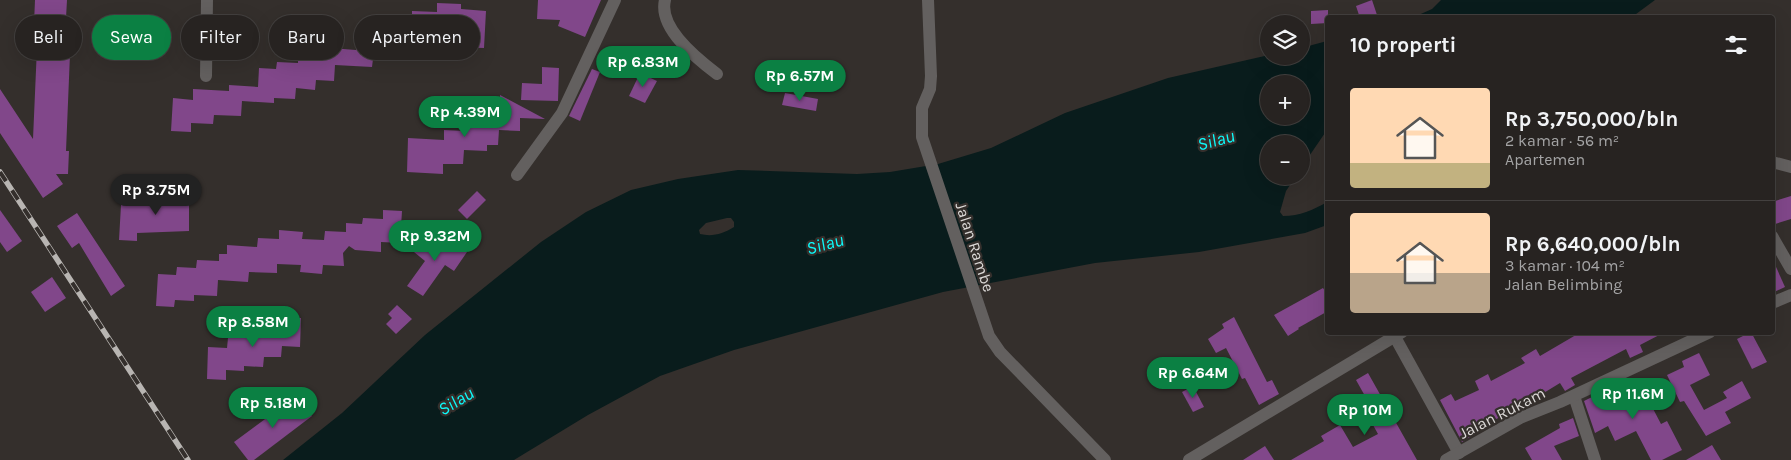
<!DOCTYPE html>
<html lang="id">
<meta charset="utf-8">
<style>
body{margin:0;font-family:Karla,sans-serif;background:#2f2b2a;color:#f1f3f6;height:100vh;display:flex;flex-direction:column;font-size:19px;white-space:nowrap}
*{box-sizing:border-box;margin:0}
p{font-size:16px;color:#a4a4a5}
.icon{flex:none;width:28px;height:28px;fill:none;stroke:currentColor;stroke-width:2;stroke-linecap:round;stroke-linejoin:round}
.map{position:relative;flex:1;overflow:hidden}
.panel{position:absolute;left:1325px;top:15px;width:450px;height:320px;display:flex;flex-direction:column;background:#272321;border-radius:5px;box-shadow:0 5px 20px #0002,0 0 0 1px #43403f}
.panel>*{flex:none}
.banner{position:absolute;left:15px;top:15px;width:475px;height:45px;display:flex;gap:10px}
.controls{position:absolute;left:1260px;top:15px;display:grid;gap:10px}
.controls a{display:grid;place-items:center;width:50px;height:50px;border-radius:50%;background:#272321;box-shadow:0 5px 20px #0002,0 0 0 1px #43403f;font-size:25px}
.price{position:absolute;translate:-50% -42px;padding:0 11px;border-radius:18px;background:#0b8043;color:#fff;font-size:16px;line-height:32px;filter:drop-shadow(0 1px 2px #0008)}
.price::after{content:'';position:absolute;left:50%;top:30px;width:15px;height:11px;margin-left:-8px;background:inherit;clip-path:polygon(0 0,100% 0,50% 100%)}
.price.on{background:#222;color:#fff}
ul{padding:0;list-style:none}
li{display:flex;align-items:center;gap:15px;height:125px;padding:0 25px}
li+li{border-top:1px solid #43403f}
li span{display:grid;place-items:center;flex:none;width:140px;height:100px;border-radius:5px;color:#555}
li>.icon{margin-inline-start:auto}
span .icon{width:60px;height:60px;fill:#fffc;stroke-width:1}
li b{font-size:21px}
h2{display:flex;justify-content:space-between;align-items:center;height:60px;padding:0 25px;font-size:21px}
.pill{padding:0 18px;border-radius:22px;background:#272321;box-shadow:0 5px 20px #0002,0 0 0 1px #43403f;font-size:18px;line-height:45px}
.pill.on{background:#0b8043;color:#fff}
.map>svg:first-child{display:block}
.water{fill:#091c1c;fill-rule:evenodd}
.building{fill:#81478a}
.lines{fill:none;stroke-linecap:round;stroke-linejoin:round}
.street{stroke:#63605f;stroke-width:12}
.rail-casing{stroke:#b8b5b2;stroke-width:5.5}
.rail{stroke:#342f2c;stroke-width:4;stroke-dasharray:11;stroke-linecap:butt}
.labels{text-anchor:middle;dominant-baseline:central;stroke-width:4.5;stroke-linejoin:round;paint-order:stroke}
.street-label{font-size:16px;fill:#dcd9d7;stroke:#342f2c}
.water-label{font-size:18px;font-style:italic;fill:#0cfbfc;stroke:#342f2c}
</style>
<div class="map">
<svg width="1791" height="460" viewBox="0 0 1791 460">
<rect width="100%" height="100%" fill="#342f2c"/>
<g class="water">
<polygon points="1441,0 1655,0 1632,17 1414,17 1432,9"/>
<path d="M 1327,41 L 1327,130 L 1301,168 L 1301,144 L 1269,144 L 1269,176 L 1296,176 L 1286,191 L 1280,212 L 1283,216 C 1300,216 1313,210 1327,202 L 1327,225 L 1305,233 L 1199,252 L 1095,263 L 943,292 L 734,350 L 660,376 L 588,415 L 514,460 L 283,460 L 342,413 L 425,335 L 541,242 L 586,212 L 631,190 L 678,179 L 738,170 L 857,174 L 890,172 L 938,164 L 991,148 L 1065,113 L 1168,78 L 1269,55 L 1301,56 L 1301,48 ZM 1269,84 L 1301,84 L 1301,116 L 1269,116 ZM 727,218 L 731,218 L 734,222 L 734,227 C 723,234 712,237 700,234 L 699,230 L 706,223 Z"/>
</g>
<g class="building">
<polygon points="35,0 67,0 64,54 70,54 66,151 69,151 68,174 56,174 63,184 43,198 0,133 0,89 33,139 37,47 33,47"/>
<polygon points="538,0 601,0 585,37 558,26 560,20 537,19"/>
<polygon points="1372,0 1378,18 1360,18 1356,6"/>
<polygon points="437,3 461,4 461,9 486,11 484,48 459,47 459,38 435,37 435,46 410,45 410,52 391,51 391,60 373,59 372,67 335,65 334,81 316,80 315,90 296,88 295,99 274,98 274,103 242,101 241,116 214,115 213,124 191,123 191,132 171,131 173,98 193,100 193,89 229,91 229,85 258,87 259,68 276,69 277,62 298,63 298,56 317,57 318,47 356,50 357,33 374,34 375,25 392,26 393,19 412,20 412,11 437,12"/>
<polygon points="1328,10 1328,23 1311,24 1311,11"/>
<polygon points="542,67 559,68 558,101 521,100 522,83 542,84"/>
<polygon points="592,69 600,72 580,121 569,116"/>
<polygon points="640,73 657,81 645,103 629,96"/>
<polygon points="785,93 818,99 816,111 782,105"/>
<polygon points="500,95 545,119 520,118 520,131 499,130 498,145 487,145 487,151 464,150 463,164 443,164 443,174 407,172 408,138 444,140 444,130 465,131 465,115 488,116 489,108 500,108"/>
<polygon points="167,191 189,191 189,231 137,233 137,241 119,240 121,205 141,206 141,200 167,200"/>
<polygon points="477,191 486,200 467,219 458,210"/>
<polygon points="1791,196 1791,219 1772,225 1772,202"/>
<polygon points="0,210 22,241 7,252 0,242"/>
<polygon points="383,210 402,211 400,243 381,242 381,252 355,250 349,246 343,253 344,266 323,265 322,274 300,272 301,265 277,264 277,273 249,272 248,282 218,280 217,296 194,295 194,301 175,300 174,307 156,306 158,274 176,275 177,267 196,268 197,260 219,261 219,254 227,254 227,245 257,247 258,238 279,239 279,230 303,232 302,239 324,240 325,231 346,232 346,223 362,224 363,218 383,219"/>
<polygon points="77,213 125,286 111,296 79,243 72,248 57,226"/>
<polygon points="428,234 440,243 444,237 467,252 454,271 445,265 423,296 407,286 425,261 414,252"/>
<polygon points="1772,258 1785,287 1772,293"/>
<polygon points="52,277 66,298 45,312 31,292"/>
<polygon points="1323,288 1328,296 1328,311 1298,328 1299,329 1288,336 1274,315"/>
<polygon points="397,305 412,319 396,334 386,324 392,318 388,314"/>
<polygon points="283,317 301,318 300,347 282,346 281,357 264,357 263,367 244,366 244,371 226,370 226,380 207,379 208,347 227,348 228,338 246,338 246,332 265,333 265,324 283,324"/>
<polygon points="1234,317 1267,382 1272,380 1279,394 1259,405 1245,378 1242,379 1226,348 1216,353 1208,339 1224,328 1222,324"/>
<polygon points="1581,332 1665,332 1640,345 1643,352 1630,358 1626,349 1571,378 1575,385 1565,391 1560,383 1542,394 1540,389 1505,408 1508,414 1470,430 1473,435 1462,442 1440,400 1451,394 1455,401 1479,390 1475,381 1488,374 1491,381 1525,363 1521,358 1536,349 1540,356"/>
<polygon points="1751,332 1767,362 1752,369 1737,339"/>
<polygon points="1699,353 1710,375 1690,385 1704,410 1727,398 1723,392 1742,381 1751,398 1725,412 1731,423 1706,436 1684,401 1680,402 1667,375 1684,367 1682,361"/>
<polygon points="1368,373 1417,460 1291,460 1324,441 1321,436 1340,425 1353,447 1378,434 1368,416 1374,412 1356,380"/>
<polygon points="1638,380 1661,424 1667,421 1682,450 1662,460 1651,460 1636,431 1615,441 1608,426 1595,433 1584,401 1604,391 1607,397"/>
<polygon points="1193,386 1204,407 1193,412 1182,392"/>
<polygon points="296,396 312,416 254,460 248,460 234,442"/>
<polygon points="1573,418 1579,436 1554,446 1562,460 1532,460 1525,448 1560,428 1559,424"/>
<polygon points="1712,445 1721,460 1686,460"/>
<polygon points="1265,446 1274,460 1243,460"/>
</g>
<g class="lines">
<g class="street">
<path d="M 665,0 C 658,28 697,59 717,74"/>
<polyline points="928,0 931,76 930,89 922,108 922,137 989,336 1000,352 1105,460"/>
<polyline points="206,76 207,0"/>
<polyline points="1772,162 1791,167"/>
<polyline points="517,175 562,113 615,0"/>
<polyline points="1772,236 1791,269"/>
<polyline points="1772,303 1791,295"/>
<polyline points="1395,337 1459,453"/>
<polyline points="1574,396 1595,460"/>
<polyline points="1189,460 1402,332"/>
<polyline points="1446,460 1520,418 1560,402 1710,332"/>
</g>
<g class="rail-casing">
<polyline id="rail" points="0,172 188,460"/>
</g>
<use href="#rail" class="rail"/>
</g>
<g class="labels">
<g class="street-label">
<text transform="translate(975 247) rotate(72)">Jalan Rambe</text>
<text transform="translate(1502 413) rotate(-27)">Jalan Rukam</text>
</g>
<g class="water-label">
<text transform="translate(1216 140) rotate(-15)">Silau</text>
<text transform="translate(825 244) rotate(-15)">Silau</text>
<text transform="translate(456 401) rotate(-31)">Silau</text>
</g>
</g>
</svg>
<div class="controls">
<a><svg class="icon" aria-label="layers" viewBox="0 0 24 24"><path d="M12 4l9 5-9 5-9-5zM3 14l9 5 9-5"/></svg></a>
<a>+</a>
<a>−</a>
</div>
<b class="price" style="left:643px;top:88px">Rp 6.83M</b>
<b class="price" style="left:800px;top:102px">Rp 6.57M</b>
<b class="price" style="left:465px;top:138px">Rp 4.39M</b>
<b class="price on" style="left:156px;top:216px">Rp 3.75M</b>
<b class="price" style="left:435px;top:262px">Rp 9.32M</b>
<b class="price" style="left:253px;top:348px">Rp 8.58M</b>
<b class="price" style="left:1193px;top:399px">Rp 6.64M</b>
<b class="price" style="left:1633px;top:420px">Rp 11.6M</b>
<b class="price" style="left:273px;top:429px">Rp 5.18M</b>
<b class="price" style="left:1365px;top:436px">Rp 10M</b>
<div class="banner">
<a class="pill">Beli</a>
<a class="pill on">Sewa</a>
<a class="pill">Filter</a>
<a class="pill">Baru</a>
<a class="pill">Apartemen</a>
</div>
<section class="panel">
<h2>10 properti<svg class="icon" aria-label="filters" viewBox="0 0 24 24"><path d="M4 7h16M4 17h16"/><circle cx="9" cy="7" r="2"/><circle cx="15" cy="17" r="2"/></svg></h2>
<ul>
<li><span style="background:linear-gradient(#ffd9b3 75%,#c2b280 0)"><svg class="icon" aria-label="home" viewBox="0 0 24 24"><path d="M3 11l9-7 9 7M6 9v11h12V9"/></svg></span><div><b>Rp 3,750,000/bln</b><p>2 kamar · 56 m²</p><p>Apartemen</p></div></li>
<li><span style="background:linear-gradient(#ffd9b3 60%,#b9a48a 0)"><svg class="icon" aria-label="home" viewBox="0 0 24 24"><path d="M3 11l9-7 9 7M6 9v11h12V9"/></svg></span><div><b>Rp 6,640,000/bln</b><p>3 kamar · 104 m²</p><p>Jalan Belimbing</p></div></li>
</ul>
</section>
</div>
